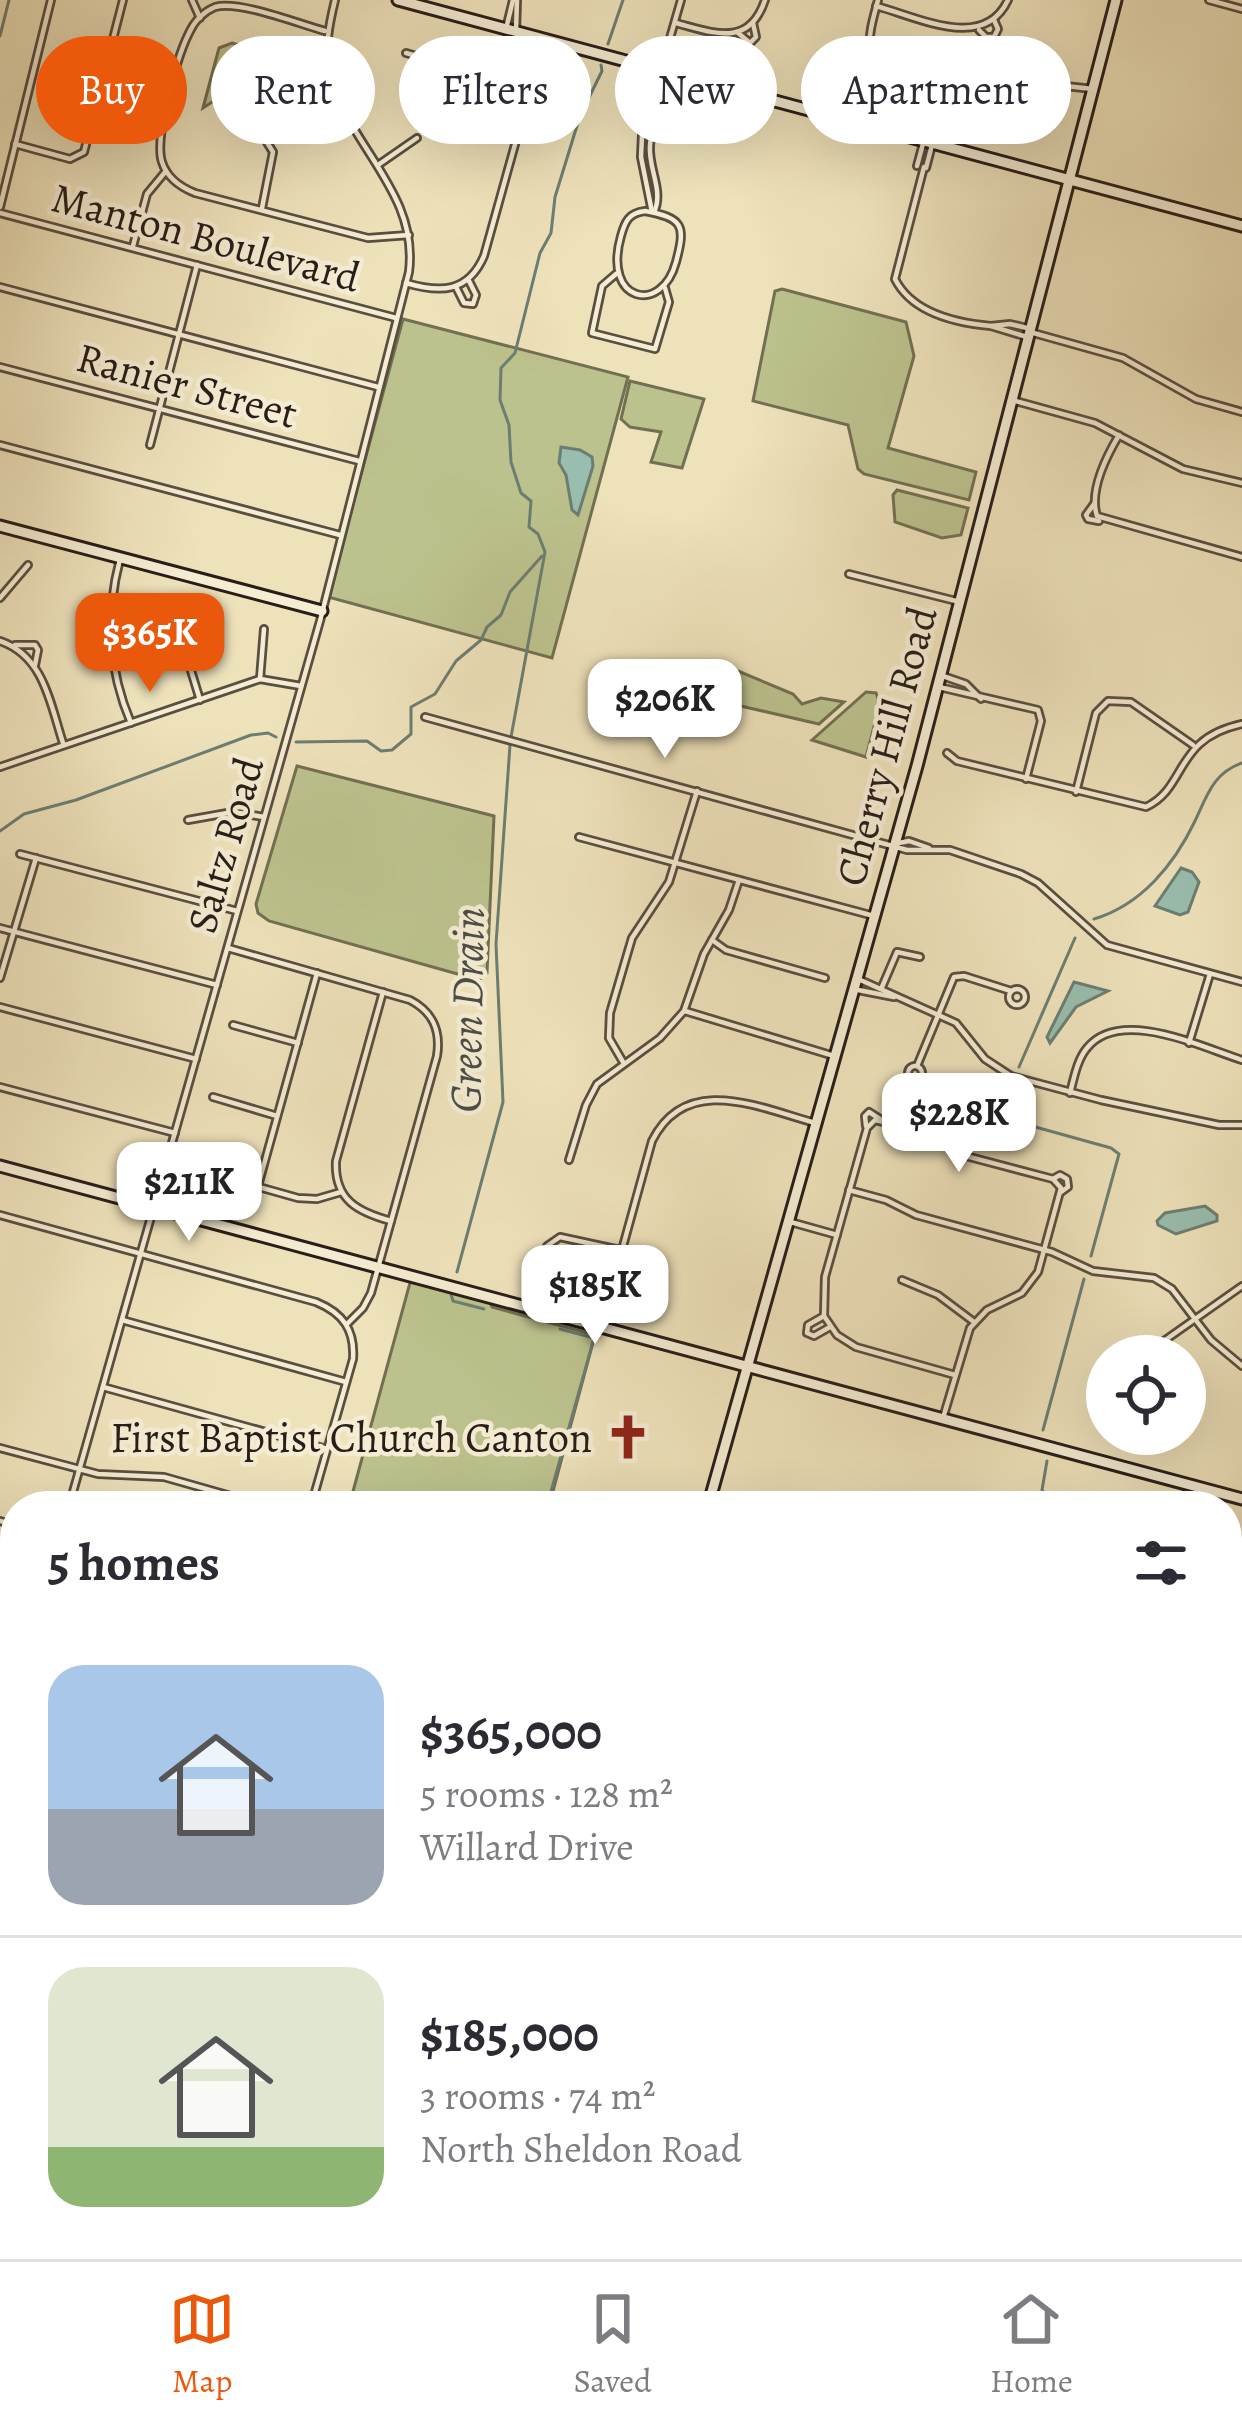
<!DOCTYPE html>
<meta charset="utf-8">
<style>
body{margin:0;font-family:Alegreya,serif;background:#f2f2f3;color:#2b2b33;height:100vh;display:flex;flex-direction:column;font-size:45px;white-space:nowrap}
*{box-sizing:border-box;margin:0}
p{font-size:39px;color:#7c7c81}
.icon{flex:none;width:66px;height:66px;fill:none;stroke:currentColor;stroke-width:2;stroke-linecap:round;stroke-linejoin:round}
.map{position:relative;flex:1;overflow:hidden}
.sheet{position:absolute;left:0px;top:1491px;width:1242px;height:768px;display:flex;flex-direction:column;background:#fff;border-radius:48px 48px 0 0;box-shadow:0 12px 48px #0002}
.sheet>*{flex:none}
.guide{position:absolute;left:36px;top:36px;width:1170px;height:108px;display:flex;gap:24px}
.buttons{position:absolute;left:1086px;top:1335px;display:grid;gap:24px}
.buttons a{display:grid;place-items:center;width:120px;height:120px;border-radius:50%;background:#fff;box-shadow:0 12px 48px #0002;font-size:60px}
.price{position:absolute;translate:-50% -102px;padding:0 27px;border-radius:24px;background:#fff;color:#222;font-size:39px;line-height:78px;filter:drop-shadow(0 3px 6px #0008)}
.price::after{content:'';position:absolute;left:50%;top:72px;width:36px;height:27px;margin-left:-18px;background:inherit;clip-path:polygon(0 0,100% 0,50% 100%)}
.price.on{background:#ea580c;color:#fff}
ul{padding:0;list-style:none}
li{display:flex;align-items:center;gap:36px;height:300px;padding:0 48px}
li+li{border-top:3px solid #e1e1e2}
li span{display:grid;place-items:center;flex:none;width:336px;height:240px;border-radius:36px;color:#555}
li>.icon{margin-inline-start:auto}
span .icon{width:144px;height:144px;fill:#fffc;stroke-width:1}
li b{font-size:51px}
h2{display:flex;justify-content:space-between;align-items:center;height:144px;padding:0 48px;font-size:51px}
.chip{padding:0 42px;border-radius:54px;background:#fff;box-shadow:0 12px 48px #0002;font-size:42px;line-height:108px}
.chip.on{background:#ea580c;color:#fff}
.dock{display:flex;justify-content:space-around;align-items:center;height:168px;border-top:3px solid #e1e1e2;background:#fff;font-size:33px;color:#7c7c81}
.dock a{display:grid;justify-items:center;gap:6px}
.dock .on{color:#ea580c}
.map>svg:first-child{display:block}
.green{fill:#bcc28d;stroke:#727052;stroke-width:3}
.water{fill:#99beaf;stroke:#6c7e72;stroke-width:3}
.lines{fill:none;stroke-linecap:round;stroke-linejoin:round}
.stream{stroke:#6c7e72;stroke-width:3}
.street-casing{stroke:#5a4e40;stroke-width:10}
.secondary-casing{stroke:#281d17;stroke-width:15}
.street{stroke:#f4ecd3;stroke-width:4.5}
.secondary{stroke:#f4ecd3;stroke-width:9}
.labels{text-anchor:middle;dominant-baseline:central;stroke-width:9;stroke-linejoin:round;paint-order:stroke}
.street-label{font-size:42px;fill:#281d17;stroke:#f4ecd3}
.poi-label{font-size:42px;fill:#281d17;stroke:#f4ecd3;text-anchor:end}
.water-label{font-size:45px;font-style:italic;fill:#4a4d45;stroke:#f4ecd3}
</style>
<div class="map">
<svg width="1242" height="2259" viewBox="0 0 1242 2259">
<rect width="100%" height="100%" fill="#eee2bb"/>
<filter id="stains"><feTurbulence type="fractalNoise" baseFrequency=".00167" numOctaves="4"/><feColorMatrix values="0 0 0 0 .2 0 0 0 0 .09 0 0 0 0 .02 0 0 0 .5 -.17"/></filter>
<radialGradient id="worn" r=".72"><stop offset=".6" stop-color="#630" stop-opacity="0"/><stop offset="1" stop-color="#630" stop-opacity=".3"/></radialGradient>
<g class="green">
<polygon points="232,43 288,59 291,85 304,116 298,124 284,109 237,86 203,108 219,48"/>
<polygon points="782,289 906,322 914,356 888,448 976,472 969,500 864,474 858,469 848,425 753,401 775,291"/>
<polygon points="403,319 628,377 552,658 328,597"/>
<polygon points="630,381 704,399 682,468 651,462 661,432 630,427 621,419"/>
<polygon points="897,490 968,508 961,535 942,538 895,522 893,495"/>
<polygon points="726,666 793,694 802,704 821,698 844,702 819,724 719,701 668,684 676,672 689,675"/>
<polygon points="866,692 876,693 880,704 866,757 812,740"/>
<polygon points="297,766 494,816 487,973 479,980 269,921 258,913 256,904"/>
<polygon points="411,1279 489,1300 492,1307 595,1335 549,1506 349,1506"/>
</g>
<g class="water">
<polygon points="561,447 580,450 592,457 593,466 578,515 572,510 566,475 559,463"/>
<polygon points="1181,868 1192,872 1199,882 1188,912 1180,915 1155,906"/>
<polygon points="1074,982 1108,991 1076,1007 1050,1043 1047,1037"/>
<polygon points="1205,1206 1217,1215 1217,1221 1176,1234 1158,1225 1157,1221 1165,1213"/>
</g>
<g class="lines">
<g class="stream">
<polyline points="0,36 9,0"/>
<polyline points="608,44 623,0"/>
<polyline points="511,737 545,552 538,534 529,527 531,501 521,493 511,462 509,425 500,400 501,368 515,353 540,253 551,233 555,197 580,116 602,71 601,65"/>
<polyline points="296,742 367,741 381,751 392,750 411,734 411,707 435,694 456,661 481,640 487,627 501,615 510,592 542,556"/>
<polyline points="0,831 24,814 76,800 251,735 268,733 276,737"/>
<path d="M 1094,919 C 1141,905 1174,865 1195,821 C 1207,796 1213,773 1242,763"/>
<polyline points="1019,1067 1075,938"/>
<polyline points="1010,1088 1000,1112 1003,1118 1111,1148 1119,1154 1091,1256"/>
<polyline points="457,1272 503,1102 496,944 510,745"/>
<polyline points="451,1294 453,1301 484,1309"/>
<polyline points="1043,1430 1084,1279"/>
<polyline points="1047,1461 1042,1490 1054,1506"/>
<polyline points="547,1506 594,1338 560,1329"/>
<polyline points="513,2259 515,2253"/>
</g>
<g class="street-casing">
<g id="street">
<polyline points="192,0 200,18"/>
<path d="M 878,0 C 870,31 859,61 891,82 L 998,111 L 1015,109 L 1056,85 L 1093,89"/>
<polyline points="1209,0 1242,9"/>
<path d="M 876,6 C 918,17 984,52 1008,0"/>
<path d="M 676,23 C 714,33 749,48 765,0"/>
<polyline points="506,29 513,0"/>
<polyline points="979,30 986,37 994,37 998,29 994,20"/>
<path d="M 325,31 C 299,24 239,0 215,7 C 203,12 194,22 189,33 C 177,57 154,138 162,162 C 167,178 180,187 195,193 L 368,238 L 409,235"/>
<polyline points="516,31 517,0"/>
<polyline points="737,32 750,43 756,37 753,23"/>
<path d="M 406,53 L 493,77 L 510,90 L 518,105 L 519,130 L 484,256 C 468,293 440,293 406,283"/>
<polyline points="107,64 175,81"/>
<polyline points="514,96 534,74 544,39"/>
<polyline points="1016,109 1025,123 1037,124 1038,116 1028,102"/>
<polyline points="849,118 858,83 873,65"/>
<polyline points="240,127 263,136 273,152 262,208"/>
<polyline points="15,144 70,159 84,152 123,0"/>
<polyline points="378,165 417,138"/>
<polyline points="917,166 924,140"/>
<path d="M 924,167 L 895,279 C 912,313 957,323 991,326"/>
<polyline points="926,168 932,145"/>
<polyline points="0,207 51,0"/>
<path d="M 655,210 C 663,189 648,168 650,145 C 652,120 669,95 661,70"/>
<path d="M 645,211 C 683,218 686,225 676,262 C 662,315 602,303 621,236 C 625,221 629,213 645,211 Z"/>
<polyline points="652,212 641,157 642,135 681,0"/>
<polyline points="0,213 396,318"/>
<polyline points="133,246 147,194 166,171"/>
<polyline points="616,274 602,286 592,333 655,349 669,302 665,288"/>
<polyline points="0,287 378,387"/>
<polyline points="456,287 464,303 473,304 476,295 469,281"/>
<polyline points="1030,332 1123,358 1196,399 1242,412"/>
<polyline points="1027,337 991,326 1010,324 1031,329"/>
<polyline points="0,367 359,461"/>
<polyline points="1012,400 1095,423 1183,469 1242,483"/>
<path d="M 1119,435 C 1106,457 1089,492 1097,516 L 1242,557"/>
<polyline points="0,445 340,535"/>
<polyline points="150,445 197,265"/>
<polyline points="1094,504 1086,515 1088,519 1099,521"/>
<path d="M 120,559 C 105,616 108,669 131,723"/>
<polyline points="849,574 960,602"/>
<polyline points="0,598 28,565"/>
<polyline points="186,608 189,664 200,700"/>
<path d="M 0,641 C 44,656 50,703 63,743"/>
<polyline points="15,645 35,645 38,650 35,665"/>
<polyline points="940,675 966,684 981,699"/>
<polyline points="260,679 264,629"/>
<polyline points="939,687 1038,710 1041,721 1026,779"/>
<polyline points="425,717 907,850 950,850 1021,874 1038,883 1107,945 1242,982"/>
<path d="M 947,753 L 957,761 L 1146,807 C 1188,787 1173,739 1242,724"/>
<polyline points="0,767 260,679 301,686"/>
<polyline points="1076,792 1096,713 1108,701 1131,702 1193,745"/>
<polyline points="188,820 233,812 264,817"/>
<polyline points="579,837 874,916"/>
<polyline points="894,844 909,841 929,848"/>
<polyline points="20,854 237,911"/>
<polyline points="0,928 217,985"/>
<polyline points="712,940 726,950 825,978"/>
<path d="M 228,948 L 410,1000 C 433,1012 441,1030 437,1056 L 371,1293 L 363,1308 L 347,1324"/>
<polyline points="0,978 36,858"/>
<polyline points="856,978 956,1023 985,1059 1011,1076 1101,1100 1219,1125 1242,1125"/>
<polyline points="882,987 897,952 920,957"/>
<circle cx="1017" cy="997" r="8"/>
<polyline points="853,989 894,997"/>
<path d="M 383,992 L 336,1161 C 334,1200 358,1212 391,1221"/>
<polyline points="0,1007 196,1059"/>
<polyline points="685,1011 834,1056"/>
<polyline points="233,1025 298,1043"/>
<polyline points="1189,1043 1210,974"/>
<polyline points="623,1062 609,1038 610,1013 632,938 669,882 697,791"/>
<polyline points="917,1066 954,977 964,976 1011,991"/>
<circle cx="915" cy="1073" r="7"/>
<polyline points="0,1087 175,1133"/>
<path d="M 1070,1093 C 1074,1078 1077,1060 1087,1048 C 1120,1007 1201,1047 1242,1060"/>
<polyline points="213,1097 277,1116"/>
<polyline points="866,1126 865,1116 869,1112 880,1119"/>
<polyline points="569,1160 586,1105 597,1084 660,1038 684,1011 704,954 729,910 739,880"/>
<polyline points="167,1161 298,1198 317,1199 341,1192"/>
<polyline points="1053,1179 1060,1175 1067,1179 1068,1187 1061,1192"/>
<polyline points="258,1186 317,973"/>
<polyline points="849,1190 886,1200 916,1215 1052,1252 1093,1271 1154,1278 1172,1289 1211,1340 1242,1366"/>
<path d="M 0,1215 L 316,1302 C 343,1313 355,1330 353,1359 L 311,1506"/>
<polyline points="787,1221 837,1235"/>
<polyline points="537,1280 547,1246 560,1237 620,1250"/>
<polyline points="902,1280 938,1295 974,1322"/>
<polyline points="824,1316 808,1325 807,1333 814,1336 830,1327"/>
<polyline points="122,1320 346,1382"/>
<path d="M 601,1326 L 652,1141 C 686,1073 758,1107 815,1123"/>
<polyline points="1154,1351 1161,1343 1242,1286"/>
<polyline points="103,1387 327,1449"/>
<polyline points="943,1418 970,1328 987,1310 1022,1293 1038,1272 1061,1188 1053,1179 966,1156 924,1131 875,1120 867,1128 825,1277 824,1316 837,1335 856,1347 955,1375"/>
<polyline points="0,1448 98,1474 164,1477 266,1506"/>
<path d="M 69,1506 L 320,621 L 409,272 C 419,192 348,146 330,74 C 324,49 329,25 335,0"/>
<polyline points="0,1521 15,1525"/>
<polyline points="0,1678 15,1683"/>
<polyline points="0,1742 15,1747"/>
<polyline points="0,1753 15,1699"/>
<polyline points="1227,1811 1242,1756"/>
<polyline points="0,1990 15,1996"/>
<polyline points="0,2075 15,2082"/>
<polyline points="1227,2102 1241,2053"/>
<polyline points="0,2151 15,2121"/>
<polyline points="0,2220 15,2234"/>
<polyline points="47,2244 80,2253 96,2244"/>
<polyline points="823,2244 840,2259"/>
<polyline points="923,2244 936,2259"/>
<polyline points="1043,2244 1061,2259"/>
<polyline points="568,2259 572,2244"/>
<polyline points="645,2259 649,2244"/>
<polyline points="723,2259 735,2244"/>
<polyline points="1087,2259 1096,2244"/>
<polyline points="1143,2259 1147,2244"/>
</g>
</g>
<g class="secondary-casing">
<g id="secondary">
<polyline points="398,0 1242,226"/>
<polyline points="0,526 322,611"/>
<polyline points="0,1166 1242,1499"/>
<polyline points="708,1506 917,766 1116,0"/>
<polyline points="0,1802 15,1806"/>
<polyline points="1227,1817 1242,1819"/>
<polyline points="1227,1828 1242,1830"/>
<polyline points="1227,2128 1242,2132"/>
<polyline points="504,2259 508,2244"/>
<polyline points="873,2259 889,2244"/>
<polyline points="889,2259 904,2244"/>
</g>
</g>
<use href="#street" class="street"/>
<use href="#secondary" class="secondary"/>
</g>
<defs>
<g id="church-bare" transform="scale(3.6)"><path d="M-1.2-6h2.4v3.5h3.3v2.4h-3.3V6h-2.4V-.1h-3.3v-2.4h3.3Z" fill="#8f2418" stroke="#f4ecd3" stroke-width="2.5" paint-order="stroke"/></g>
</defs>
<g fill-rule="evenodd">
<use href="#church-bare" x="628" y="1437"/>
</g>
<g class="labels">
<g class="street-label">
<text transform="translate(206 237) rotate(15)">Manton Boulevard</text>
<text transform="translate(187 385) rotate(15)">Ranier Street</text>
<text transform="translate(886 746) rotate(-75)">Cherry Hill Road</text>
<text transform="translate(225 845) rotate(-74)">Saltz Road</text>
</g>
<g class="poi-label">
<text x="592" y="1437">First Baptist Church Canton</text>
</g>
<g class="water-label">
<text transform="translate(467 1010) rotate(-89)">Green Drain</text>
</g>
</g>
<rect width="100%" height="100%" filter="url(#stains)"/>
<rect width="100%" height="100%" fill="url(#worn)"/>
</svg>
<div class="buttons">
<a><svg class="icon" aria-label="locate" viewBox="0 0 24 24"><circle cx="12" cy="12" r="6"/><path d="M12 2v4M12 18v4M2 12h4M18 12h4"/></svg></a>
</div>
<b class="price on" style="left:150px;top:695px">$365K</b>
<b class="price" style="left:665px;top:761px">$206K</b>
<b class="price" style="left:959px;top:1175px">$228K</b>
<b class="price" style="left:189px;top:1244px">$211K</b>
<b class="price" style="left:595px;top:1347px">$185K</b>
<div class="guide">
<a class="chip on">Buy</a>
<a class="chip">Rent</a>
<a class="chip">Filters</a>
<a class="chip">New</a>
<a class="chip">Apartment</a>
</div>
<section class="sheet">
<h2>5 homes<svg class="icon" aria-label="filters" viewBox="0 0 24 24"><path d="M4 7h16M4 17h16"/><circle cx="9" cy="7" r="2"/><circle cx="15" cy="17" r="2"/></svg></h2>
<ul>
<li><span style="background:linear-gradient(#a9c7e8 60%,#9aa5b1 0)"><svg class="icon" aria-label="home" viewBox="0 0 24 24"><path d="M3 11l9-7 9 7M6 9v11h12V9"/></svg></span><div><b>$365,000</b><p>5 rooms · 128 m²</p><p>Willard Drive</p></div></li>
<li><span style="background:linear-gradient(#dfe7d0 75%,#8fb573 0)"><svg class="icon" aria-label="home" viewBox="0 0 24 24"><path d="M3 11l9-7 9 7M6 9v11h12V9"/></svg></span><div><b>$185,000</b><p>3 rooms · 74 m²</p><p>North Sheldon Road</p></div></li>
</ul>
</section>
</div>
<nav class="dock">
<a class="on"><svg class="icon" aria-label="map" viewBox="0 0 24 24"><path d="M3 6l6-2 6 2 6-2v14l-6 2-6-2-6 2zM9 4v14M15 6v14"/></svg>Map</a>
<a><svg class="icon" aria-label="saved" viewBox="0 0 24 24"><path d="M7 4h10v16l-5-4-5 4z"/></svg>Saved</a>
<a><svg class="icon" aria-label="home" viewBox="0 0 24 24"><path d="M3 11l9-7 9 7M6 9v11h12V9"/></svg>Home</a>
</nav>
